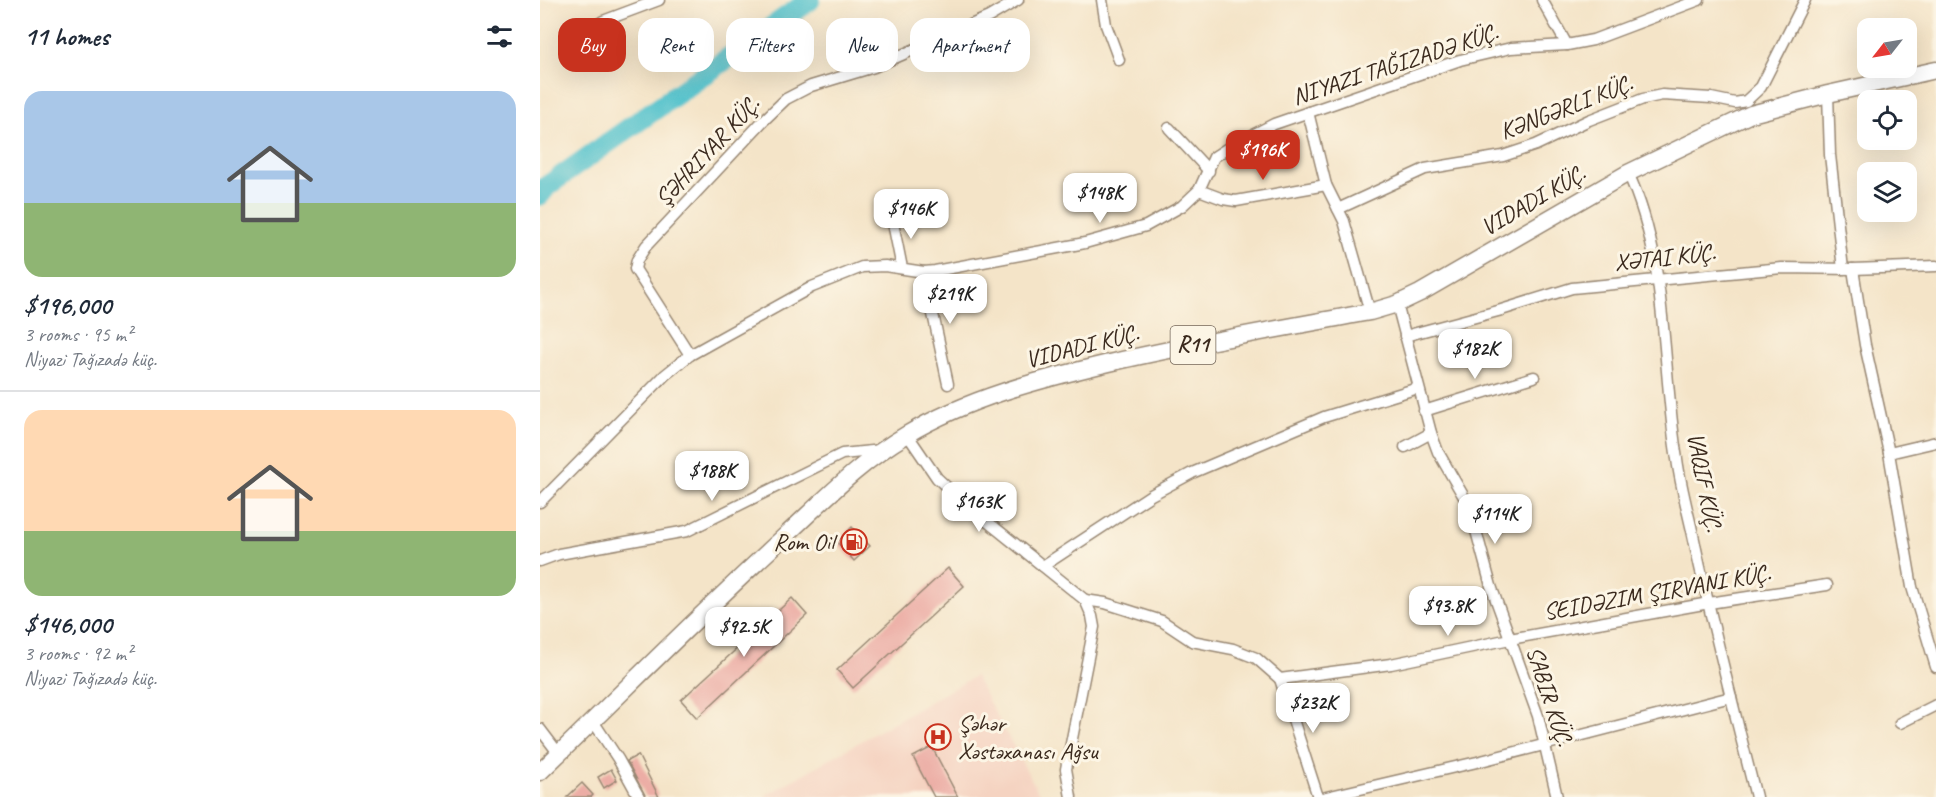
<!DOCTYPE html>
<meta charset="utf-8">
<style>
body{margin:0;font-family:Caveat,sans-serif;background:#f2f2f3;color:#1f2937;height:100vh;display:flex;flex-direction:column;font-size:22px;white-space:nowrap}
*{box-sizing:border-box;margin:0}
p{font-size:20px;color:#747a83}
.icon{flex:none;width:33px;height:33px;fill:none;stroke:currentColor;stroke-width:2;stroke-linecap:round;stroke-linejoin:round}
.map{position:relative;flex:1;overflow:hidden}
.side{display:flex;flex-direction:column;background:#fff;width:540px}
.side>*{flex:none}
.banner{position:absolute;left:18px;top:18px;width:570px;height:54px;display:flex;gap:12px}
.needle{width:39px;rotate:239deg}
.buttons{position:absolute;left:1317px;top:18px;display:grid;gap:12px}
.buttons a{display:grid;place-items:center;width:60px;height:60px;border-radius:12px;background:#fff;box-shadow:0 6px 24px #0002;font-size:30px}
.price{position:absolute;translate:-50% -51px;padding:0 14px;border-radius:12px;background:#fff;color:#222;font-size:20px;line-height:39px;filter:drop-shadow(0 2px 3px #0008)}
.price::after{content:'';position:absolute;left:50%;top:36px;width:18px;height:14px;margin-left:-9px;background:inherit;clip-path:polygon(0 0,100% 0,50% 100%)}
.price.selected{background:#c8321e;color:#fff}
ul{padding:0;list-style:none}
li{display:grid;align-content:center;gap:12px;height:318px;padding:0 24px}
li+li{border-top:2px solid #e0e1e3}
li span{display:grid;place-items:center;height:186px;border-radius:18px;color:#555}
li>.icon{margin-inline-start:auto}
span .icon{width:108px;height:108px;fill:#fffc;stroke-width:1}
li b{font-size:26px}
h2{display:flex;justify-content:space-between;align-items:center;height:72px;padding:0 24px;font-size:26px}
.pill{padding:0 21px;border-radius:18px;background:#fff;box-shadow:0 6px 24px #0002;font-size:21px;line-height:54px}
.pill.selected{background:#c8321e;color:#fff}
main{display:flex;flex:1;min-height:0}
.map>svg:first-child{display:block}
.built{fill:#f5d3c1}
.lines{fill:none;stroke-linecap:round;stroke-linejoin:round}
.river{stroke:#55c2cc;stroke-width:21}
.building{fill:#ecada5}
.minor-casing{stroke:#988773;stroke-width:13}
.primary-casing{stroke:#988773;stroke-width:19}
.minor{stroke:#fff;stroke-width:10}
.primary{stroke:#fff;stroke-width:16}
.labels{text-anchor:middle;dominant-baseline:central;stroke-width:6;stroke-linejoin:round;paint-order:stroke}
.shield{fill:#fcf5e5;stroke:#75675a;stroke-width:1.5}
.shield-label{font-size:22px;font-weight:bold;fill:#3b2a1e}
.street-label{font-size:24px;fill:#3b2a1e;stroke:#fcf5e5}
.poi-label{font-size:24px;fill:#3b2a1e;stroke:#fcf5e5;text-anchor:end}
</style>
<main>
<section class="side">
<h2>11 homes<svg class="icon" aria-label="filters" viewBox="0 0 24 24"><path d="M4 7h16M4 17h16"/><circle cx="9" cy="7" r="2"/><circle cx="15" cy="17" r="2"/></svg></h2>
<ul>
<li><span style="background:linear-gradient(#a9c7e8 60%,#8fb573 0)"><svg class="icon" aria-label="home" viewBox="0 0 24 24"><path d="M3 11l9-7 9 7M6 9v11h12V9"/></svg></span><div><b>$196,000</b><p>3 rooms · 95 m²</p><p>Niyazi Tağızadə küç.</p></div></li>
<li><span style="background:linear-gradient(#ffd9b3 65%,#8fb573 0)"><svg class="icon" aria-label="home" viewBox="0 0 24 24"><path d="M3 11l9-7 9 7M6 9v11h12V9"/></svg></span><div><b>$146,000</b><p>3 rooms · 92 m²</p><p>Niyazi Tağızadə küç.</p></div></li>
</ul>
</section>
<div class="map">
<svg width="1396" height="797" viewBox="0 0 1396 797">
<rect width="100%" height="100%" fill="#fcf5e5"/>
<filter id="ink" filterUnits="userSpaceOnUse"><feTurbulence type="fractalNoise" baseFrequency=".0167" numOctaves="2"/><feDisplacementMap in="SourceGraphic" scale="12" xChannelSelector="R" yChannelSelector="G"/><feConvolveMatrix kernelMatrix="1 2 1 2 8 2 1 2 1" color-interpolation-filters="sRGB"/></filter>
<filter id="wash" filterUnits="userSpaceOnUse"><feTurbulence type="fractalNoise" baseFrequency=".008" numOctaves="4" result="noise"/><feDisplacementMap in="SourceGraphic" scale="24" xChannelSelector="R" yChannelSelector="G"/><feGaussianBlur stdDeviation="1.35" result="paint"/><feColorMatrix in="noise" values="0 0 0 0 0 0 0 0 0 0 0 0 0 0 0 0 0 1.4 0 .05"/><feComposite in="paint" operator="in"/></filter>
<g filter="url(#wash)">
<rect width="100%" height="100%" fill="#f4e4c8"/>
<polygon class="built" points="435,676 501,797 223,797"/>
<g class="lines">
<polyline class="river" points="0,195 7,186 270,0"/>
</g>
<g id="blocks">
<g class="building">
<polygon points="312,527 330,546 314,561 297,542"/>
<polygon points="408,568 424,586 313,688 297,670"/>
<polygon points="252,598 267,615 157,718 141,700"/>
<polygon points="392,747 418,797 394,797 373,757"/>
<polygon points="98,755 119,797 106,797 87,761"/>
<polygon points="71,769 77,780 64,788 58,777"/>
<polygon points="42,783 53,795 51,797 27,797"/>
</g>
</g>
</g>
<g filter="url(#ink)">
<use href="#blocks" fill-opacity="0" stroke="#988773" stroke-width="1.5"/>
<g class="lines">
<g class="minor-casing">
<g id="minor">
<polyline points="562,0 566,25 579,60"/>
<polyline points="1002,0 1027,45"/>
<polyline points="29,43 63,21 119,0"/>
<polyline points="1288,94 1290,155 1303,269"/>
<polyline points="768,112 786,185 804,221 830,312"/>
<polyline points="629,128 669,171"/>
<path d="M 1088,173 C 1129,261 1121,365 1137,459 C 1141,489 1150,519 1156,549 C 1174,632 1195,714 1216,797"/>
<polyline points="659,190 683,199 696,201 786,185"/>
<polyline points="798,209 885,169 963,156 996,145 1049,120 1103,99 1122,95 1171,98 1195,103 1206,101 1221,87 1265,0"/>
<polyline points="352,218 362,268"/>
<polyline points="1313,269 1325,345 1349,453 1372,587 1396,667"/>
<polyline points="384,272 408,384"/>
<polyline points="857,304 891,433 898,452 924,497 932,516 951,586 998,716 1017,797"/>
<polyline points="865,336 958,311 1032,288 1242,268 1313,269 1396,266"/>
<polyline points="150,355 95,269 97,260 106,246 222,122 246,99 271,86 334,67 449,17 478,0"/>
<polyline points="884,411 994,377"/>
<polyline points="367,434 397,478 423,502 545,600 552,616 554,627 526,769 531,797"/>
<polyline points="865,447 891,433"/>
<polyline points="1349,453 1396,442"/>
<polyline points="0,502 125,375 150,355 272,287 322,267 345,266 384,272 395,271 545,243 606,226 642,206 659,190 674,157 691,146 734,124 920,60 971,48 1027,45 1053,40 1159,0"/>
<polyline points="0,561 19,554 147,531 302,454 342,450"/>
<polyline points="503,566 611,495 652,473 784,417 878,388"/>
<polyline points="545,600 565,603 622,621 652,641 693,649 716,658 740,679 851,664 970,639 1169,603 1287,585"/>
<polyline points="740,679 778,797"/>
<polyline points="53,721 78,759 99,797"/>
<polyline points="1360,723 1396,705"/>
<polyline points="0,729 19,754"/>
<polyline points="786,797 937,762 1191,697"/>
</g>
</g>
<g class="primary-casing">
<path id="primary" d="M 0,772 C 82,693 161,613 245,536 C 283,501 320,462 366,435 C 428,398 498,380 569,363 C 655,343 743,328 830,312 L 857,304 L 880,293 L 1088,173 L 1211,114 L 1288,94 L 1396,70"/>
</g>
<use href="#minor" class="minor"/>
<use href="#primary" class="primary"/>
</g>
</g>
<defs>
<g id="fuel-ring" transform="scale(1.35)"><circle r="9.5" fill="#fcf5e5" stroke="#c8321e" stroke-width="1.5"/><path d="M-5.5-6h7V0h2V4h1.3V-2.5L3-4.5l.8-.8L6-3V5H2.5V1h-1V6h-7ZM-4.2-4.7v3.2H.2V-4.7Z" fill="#c8321e"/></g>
<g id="hospital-ring" transform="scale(1.35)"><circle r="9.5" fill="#fcf5e5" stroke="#c8321e" stroke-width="1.5"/><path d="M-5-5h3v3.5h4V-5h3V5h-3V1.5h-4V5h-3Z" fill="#c8321e"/></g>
</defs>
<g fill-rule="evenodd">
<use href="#fuel-ring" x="314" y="542"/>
<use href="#hospital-ring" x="398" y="737"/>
</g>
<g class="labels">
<rect class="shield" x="630.5" y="326" width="45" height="38" rx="4.5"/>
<g class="shield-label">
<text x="653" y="345">R11</text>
</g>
<g class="street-label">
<text transform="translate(855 64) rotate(-18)">NIYAZI TAĞIZADƏ KÜÇ.</text>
<text transform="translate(1026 107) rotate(-21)">KƏNGƏRLI KÜÇ.</text>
<text transform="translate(167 151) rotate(-47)">ŞƏHRIYAR KÜÇ.</text>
<text transform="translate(993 200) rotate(-30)">VIDADI KÜÇ.</text>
<text transform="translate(1125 257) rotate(-6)">XƏTAI KÜÇ.</text>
<text transform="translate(542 346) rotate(-14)">VIDADI KÜÇ.</text>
<text transform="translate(1165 482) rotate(79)">VAQIF KÜÇ.</text>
<text transform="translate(1117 592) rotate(-10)">SEIDƏZIM ŞIRVANI KÜÇ.</text>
<text transform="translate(1010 696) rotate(72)">SABIR KÜÇ.</text>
</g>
<g class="poi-label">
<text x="294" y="542">Rom Oil</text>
<text x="418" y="723" text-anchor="start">Şəhər<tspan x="418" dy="28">Xəstəxanası Ağsu</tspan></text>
</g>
</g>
</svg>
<div class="buttons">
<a><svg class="needle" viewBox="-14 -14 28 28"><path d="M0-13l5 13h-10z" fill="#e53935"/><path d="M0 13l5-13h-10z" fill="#747a83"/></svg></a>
<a><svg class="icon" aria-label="locate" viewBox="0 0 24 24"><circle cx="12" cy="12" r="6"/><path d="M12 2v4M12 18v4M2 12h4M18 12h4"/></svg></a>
<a><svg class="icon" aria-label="layers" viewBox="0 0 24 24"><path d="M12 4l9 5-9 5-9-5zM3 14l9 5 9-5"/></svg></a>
</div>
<b class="price selected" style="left:723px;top:181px">$196K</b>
<b class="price" style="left:560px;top:224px">$148K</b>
<b class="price" style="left:371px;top:240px">$146K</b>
<b class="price" style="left:410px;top:325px">$219K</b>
<b class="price" style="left:935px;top:380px">$182K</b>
<b class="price" style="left:172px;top:502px">$188K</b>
<b class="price" style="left:439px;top:533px">$163K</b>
<b class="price" style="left:955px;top:545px">$114K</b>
<b class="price" style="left:908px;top:637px">$93.8K</b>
<b class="price" style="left:204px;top:658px">$92.5K</b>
<b class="price" style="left:773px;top:734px">$232K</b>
<div class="banner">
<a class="pill selected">Buy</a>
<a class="pill">Rent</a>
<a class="pill">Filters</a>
<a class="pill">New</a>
<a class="pill">Apartment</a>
</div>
</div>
</main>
